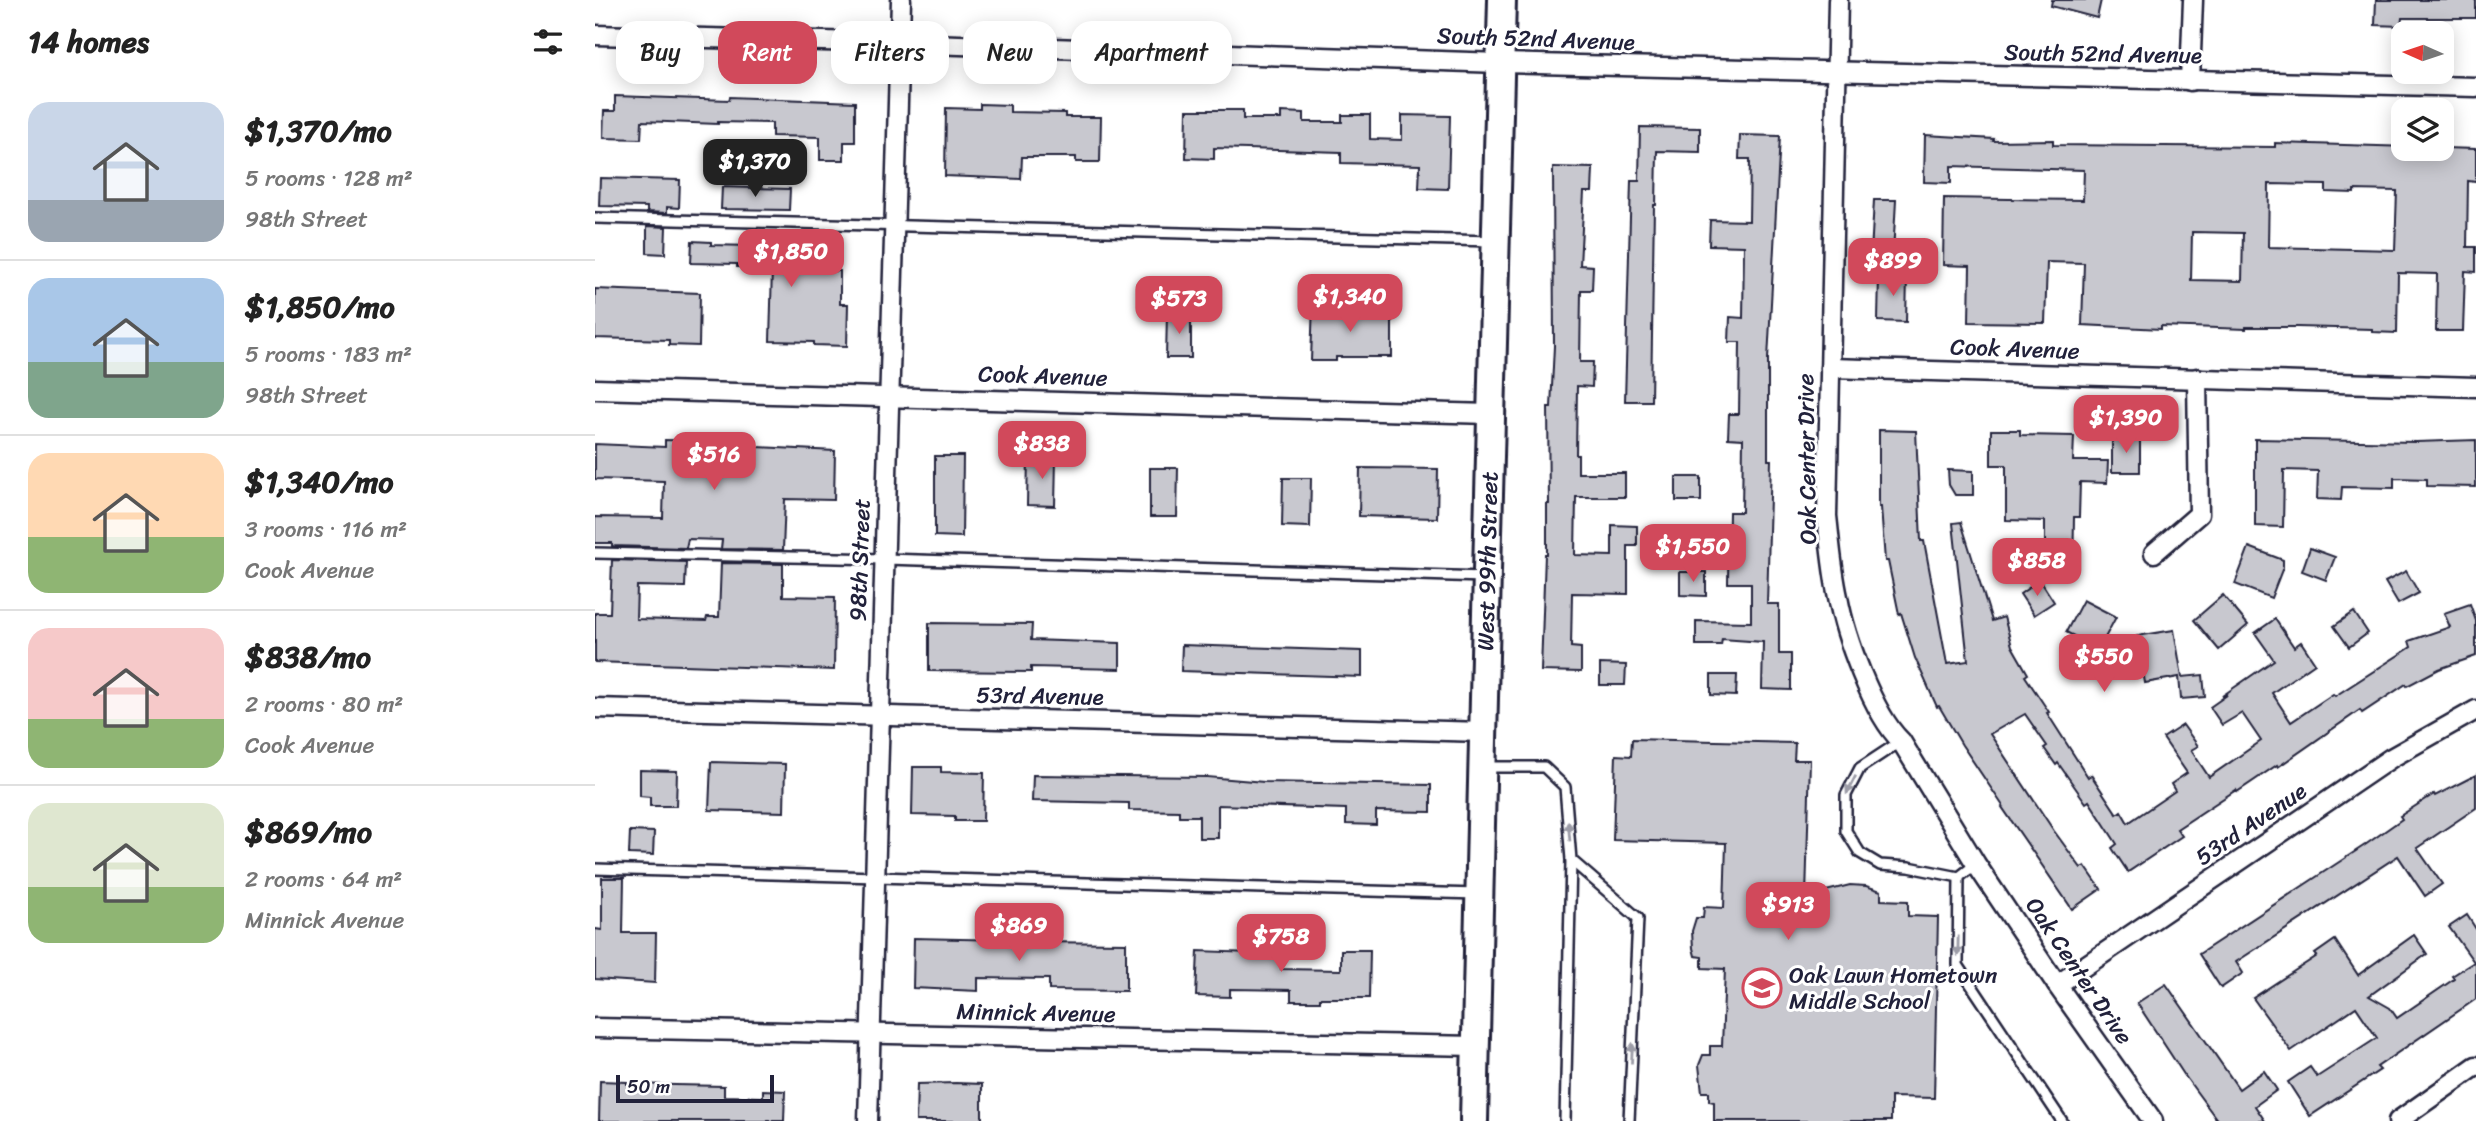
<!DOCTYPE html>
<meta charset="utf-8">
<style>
body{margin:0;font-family:Sriracha,sans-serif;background:#f6f6f6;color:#222;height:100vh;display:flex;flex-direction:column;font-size:26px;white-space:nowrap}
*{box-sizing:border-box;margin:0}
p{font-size:23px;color:#767676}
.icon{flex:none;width:38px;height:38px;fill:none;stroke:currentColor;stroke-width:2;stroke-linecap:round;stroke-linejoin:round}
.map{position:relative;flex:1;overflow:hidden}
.sheet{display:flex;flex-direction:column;background:#fff;width:595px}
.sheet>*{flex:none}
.top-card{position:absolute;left:21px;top:21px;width:665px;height:63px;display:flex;gap:14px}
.needle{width:46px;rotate:273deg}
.buttons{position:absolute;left:1796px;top:21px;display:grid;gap:14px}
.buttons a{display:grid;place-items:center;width:63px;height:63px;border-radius:14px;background:#fff;box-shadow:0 4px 18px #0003;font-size:35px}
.scale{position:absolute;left:21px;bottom:18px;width:158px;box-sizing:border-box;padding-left:7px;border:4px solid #22223b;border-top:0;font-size:19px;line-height:24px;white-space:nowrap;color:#22223b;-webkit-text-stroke:5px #fff;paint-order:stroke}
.price{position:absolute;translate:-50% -60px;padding:0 16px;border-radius:14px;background:#d1495b;color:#fff;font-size:23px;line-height:46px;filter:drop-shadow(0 2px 4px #0008)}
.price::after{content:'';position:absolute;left:50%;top:42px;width:21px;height:16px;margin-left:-10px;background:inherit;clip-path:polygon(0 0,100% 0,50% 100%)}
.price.active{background:#222;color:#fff}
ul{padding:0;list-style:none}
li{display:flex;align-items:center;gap:21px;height:175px;padding:0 28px}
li+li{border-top:2px solid #e0e0e0}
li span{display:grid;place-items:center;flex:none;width:196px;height:140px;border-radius:21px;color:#555}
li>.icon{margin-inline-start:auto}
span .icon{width:84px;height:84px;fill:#fffc;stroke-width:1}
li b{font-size:30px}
h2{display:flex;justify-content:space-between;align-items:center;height:84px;padding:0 28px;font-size:30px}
.pill{padding:0 24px;border-radius:21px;background:#fff;box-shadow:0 4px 18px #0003;font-size:24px;line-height:63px}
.pill.active{background:#d1495b;color:#fff}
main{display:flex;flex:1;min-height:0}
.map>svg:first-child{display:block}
.building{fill:#c8c8cf;stroke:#22223b;stroke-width:2;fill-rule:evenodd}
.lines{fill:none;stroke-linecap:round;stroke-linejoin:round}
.lane-casing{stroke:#22223b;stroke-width:14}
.street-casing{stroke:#22223b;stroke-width:23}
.secondary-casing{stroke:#22223b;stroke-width:32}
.lane{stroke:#fff;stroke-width:9}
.street{stroke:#fff;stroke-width:18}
.secondary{stroke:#fff;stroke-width:26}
.oneway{fill:#9c9ca7}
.labels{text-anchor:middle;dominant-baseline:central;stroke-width:6;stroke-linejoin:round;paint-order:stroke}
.street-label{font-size:23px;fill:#22223b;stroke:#fff}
.poi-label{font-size:23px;fill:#22223b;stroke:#fff;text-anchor:start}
</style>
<main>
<section class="sheet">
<h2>14 homes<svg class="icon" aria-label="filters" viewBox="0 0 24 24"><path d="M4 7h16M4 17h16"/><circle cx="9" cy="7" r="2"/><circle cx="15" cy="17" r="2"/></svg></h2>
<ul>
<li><span style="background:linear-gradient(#c9d6e8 70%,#9aa5b1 0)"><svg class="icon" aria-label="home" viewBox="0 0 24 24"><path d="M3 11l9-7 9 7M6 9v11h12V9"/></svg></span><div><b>$1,370/mo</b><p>5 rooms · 128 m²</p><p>98th Street</p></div></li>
<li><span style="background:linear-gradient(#a9c7e8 60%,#7fa58c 0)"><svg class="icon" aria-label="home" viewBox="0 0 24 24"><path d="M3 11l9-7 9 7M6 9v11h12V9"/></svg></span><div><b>$1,850/mo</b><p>5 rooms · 183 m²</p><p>98th Street</p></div></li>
<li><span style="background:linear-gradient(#ffd9b3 60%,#8fb573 0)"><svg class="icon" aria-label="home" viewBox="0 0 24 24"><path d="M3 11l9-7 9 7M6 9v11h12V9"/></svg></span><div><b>$1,340/mo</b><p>3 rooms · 116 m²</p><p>Cook Avenue</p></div></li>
<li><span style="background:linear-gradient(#f6c9c9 65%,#8fb573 0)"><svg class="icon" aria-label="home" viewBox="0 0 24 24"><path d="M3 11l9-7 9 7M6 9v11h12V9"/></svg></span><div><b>$838/mo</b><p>2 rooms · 80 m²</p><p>Cook Avenue</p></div></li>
<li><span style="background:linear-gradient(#dfe7d0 60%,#8fb573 0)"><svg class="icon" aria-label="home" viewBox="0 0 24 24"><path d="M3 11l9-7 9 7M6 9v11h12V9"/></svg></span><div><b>$869/mo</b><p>2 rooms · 64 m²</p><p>Minnick Avenue</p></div></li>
</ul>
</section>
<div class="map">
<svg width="1881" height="1121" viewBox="0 0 1881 1121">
<rect width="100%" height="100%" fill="#fff"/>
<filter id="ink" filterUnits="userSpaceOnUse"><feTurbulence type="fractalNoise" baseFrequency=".0143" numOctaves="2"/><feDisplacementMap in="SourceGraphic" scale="14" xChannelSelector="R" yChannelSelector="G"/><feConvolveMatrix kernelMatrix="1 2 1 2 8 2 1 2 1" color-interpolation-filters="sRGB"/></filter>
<g filter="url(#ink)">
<g class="building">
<polygon points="1457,0 1506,0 1502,18 1456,6"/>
<polygon points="1781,0 1881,0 1881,18 1807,18 1806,26 1780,25"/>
<polygon points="20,96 134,100 135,97 260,102 260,142 249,142 249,160 225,160 225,137 177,136 177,123 123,122 123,124 47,121 46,139 8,138 9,111 20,111"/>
<polygon points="385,104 415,105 415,112 470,113 470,117 506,117 505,162 481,162 481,157 427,157 426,179 350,176 351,108 385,109"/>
<polygon points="592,110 648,110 648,119 686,119 686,112 709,113 709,122 747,122 747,115 775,115 775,139 807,140 807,115 855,116 853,189 824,188 825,165 746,163 746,152 619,148 619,159 591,158"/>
<polygon points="1045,127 1105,128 1105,152 1062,151 1061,205 1059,205 1056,401 1030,401 1036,181 1044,181"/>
<polygon points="1145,135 1185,136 1173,359 1173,460 1176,460 1172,604 1184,604 1184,654 1196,654 1196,690 1167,689 1168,642 1127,639 1126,645 1101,645 1101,621 1156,622 1156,583 1133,583 1134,512 1147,512 1148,439 1133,438 1134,414 1144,414 1145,342 1134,342 1135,317 1148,318 1149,246 1114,245 1115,220 1154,221 1155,159 1144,159"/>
<path d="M 1330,135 L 1399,139 L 1398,141 L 1458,140 L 1458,145 L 1680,147 L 1680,143 L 1881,149 L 1881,182 L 1873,181 L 1872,247 L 1881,247 L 1881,272 L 1870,271 L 1868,331 L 1841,331 L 1842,274 L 1803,273 L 1802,333 L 1777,332 L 1777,329 L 1702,327 L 1651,327 L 1651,329 L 1566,326 L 1566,329 L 1487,325 L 1489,263 L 1452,262 L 1450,323 L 1374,322 L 1375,266 L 1348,265 L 1349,198 L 1488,200 L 1489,170 L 1356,166 L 1356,183 L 1329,182 ZM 1674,184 L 1731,185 L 1731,192 L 1759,193 L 1759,190 L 1802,191 L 1800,250 L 1673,247 ZM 1597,232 L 1648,233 L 1647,281 L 1596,280 Z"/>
<polygon points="958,167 998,168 997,192 989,192 985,265 998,266 997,290 986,290 985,362 998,362 997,387 982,386 981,455 983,455 983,473 1030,473 1030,497 981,497 980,555 1017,556 1017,525 1042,526 1042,546 1033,546 1033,594 977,593 976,647 986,648 986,672 946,671 950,554 952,554 952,504 954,504 953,407 956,407 959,346"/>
<polygon points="5,178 85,180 84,208 72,207 72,213 52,212 52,207 4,206"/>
<polygon points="127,187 195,189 194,210 126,209"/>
<polygon points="1279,200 1301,200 1298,254 1276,254"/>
<polygon points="52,226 71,227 70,254 52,253"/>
<polygon points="193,233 217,233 216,271 245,271 245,304 253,304 252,346 219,345 219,342 175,341 177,268 142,267 142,264 96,263 97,241 116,242 116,245 193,247"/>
<polygon points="1284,275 1312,275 1311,322 1283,321"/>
<polygon points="0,289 105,293 104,346 74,345 74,340 0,338"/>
<polygon points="718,303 742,303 742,312 797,313 797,357 741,357 741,361 716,361"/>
<polygon points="572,313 596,314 596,358 571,358"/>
<polygon points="1284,430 1321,431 1326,541 1329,541 1352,664 1373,661 1358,523 1366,522 1397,621 1409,617 1417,646 1433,674 1430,676 1454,712 1452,713 1493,777 1496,775 1522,814 1526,811 1533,823 1580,791 1576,784 1592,773 1568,738 1588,725 1603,746 1596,750 1614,777 1666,741 1647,713 1627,725 1615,707 1632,695 1627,696 1679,660 1660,633 1680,619 1699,647 1706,642 1720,663 1677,693 1696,722 1738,694 1740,696 1816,647 1814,641 1855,627 1849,613 1875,604 1881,621 1881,656 1844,669 1812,686 1811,684 1767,713 1765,710 1683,767 1682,765 1642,792 1641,790 1582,829 1587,836 1533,872 1517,848 1522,844 1494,801 1491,803 1463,763 1461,765 1449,748 1452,746 1430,714 1395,734 1459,831 1486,868 1490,866 1506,889 1477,909 1407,807 1408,806 1367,745 1344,706 1342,707 1320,658 1306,613 1304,614 1293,561 1290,561 1286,507 1284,507"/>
<polygon points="1396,430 1425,430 1425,435 1479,436 1478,461 1513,461 1512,483 1485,482 1484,517 1479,517 1478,572 1450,572 1450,521 1411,520 1411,465 1396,465"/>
<polygon points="1517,437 1545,438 1545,472 1517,472"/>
<polygon points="1660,439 1821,442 1881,440 1881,487 1832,486 1832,479 1799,478 1799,488 1747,487 1746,500 1722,499 1723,471 1689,470 1688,527 1660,526"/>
<polygon points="70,440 144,442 143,446 240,451 239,500 190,499 188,550 126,549 127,540 93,539 91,548 17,546 17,543 0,543 0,517 68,518 69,481 0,479 0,444 70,447"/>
<polygon points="340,456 368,456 367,537 340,536"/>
<polygon points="433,457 461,457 460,506 432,505"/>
<polygon points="555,468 583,468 582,517 555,517"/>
<polygon points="765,468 843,469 842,518 764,516"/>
<polygon points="1353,470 1378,471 1378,495 1360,495 1354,485"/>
<rect x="1081" y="477" width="25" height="24"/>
<polygon points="688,478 716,478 715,527 687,526"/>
<polygon points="1654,547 1688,560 1688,567 1676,598 1640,584"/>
<polygon points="1715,548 1740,557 1731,580 1707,571"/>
<polygon points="17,560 91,562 90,587 42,586 41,619 111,621 112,617 124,617 126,563 188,564 188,596 240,597 239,670 0,662 0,613 15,613"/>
<polygon points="1811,571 1824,593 1803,604 1790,582"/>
<polygon points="1085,572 1111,572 1111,596 1085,595"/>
<polygon points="1445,580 1459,602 1439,615 1425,594"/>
<polygon points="1628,595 1653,625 1624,650 1599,620"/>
<polygon points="1488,600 1521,617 1504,649 1471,632"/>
<polygon points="1759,612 1773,633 1754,647 1739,626"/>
<polygon points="334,623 437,624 436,640 525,643 525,669 436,667 436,672 334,671"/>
<polygon points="1579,630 1587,677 1608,675 1610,697 1586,699 1584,677 1550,683 1542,636"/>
<polygon points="587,645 767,651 767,677 586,671"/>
<polygon points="1005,664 1031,665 1030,685 1005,685"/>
<polygon points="1116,675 1142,675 1141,696 1116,695"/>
<polygon points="1037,739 1200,743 1199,760 1215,760 1211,896 1255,885 1271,886 1286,891 1286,900 1313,901 1313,916 1343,917 1339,1098 1296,1097 1296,1121 1119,1121 1119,1102 1114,1101 1114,1092 1107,1092 1104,1065 1108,1055 1115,1055 1115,1046 1127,1046 1130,969 1107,968 1107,957 1100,956 1098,948 1097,931 1101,918 1108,918 1109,907 1129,908 1131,843 1018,840 1021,755 1036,756"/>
<polygon points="116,762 190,764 189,812 114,810"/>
<polygon points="318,767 346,767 346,772 389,773 388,821 360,821 360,816 317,815"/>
<polygon points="45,770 82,771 81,806 55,806 55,797 45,796"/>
<polygon points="438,775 612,777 669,782 836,785 836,812 781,811 781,825 751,824 751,809 623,805 623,838 604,838 604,816 584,816 584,811 534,810 534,803 437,801"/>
<polygon points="1881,775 1881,808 1822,848 1847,884 1830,896 1803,856 1641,962 1648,973 1626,988 1604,954 1770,845 1807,819 1805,816 1839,794 1840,796"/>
<polygon points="35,831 59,832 58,855 34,854"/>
<polygon points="7,878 29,878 28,933 61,933 60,983 0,979 0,929 7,930"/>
<polygon points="1872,915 1881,929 1881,999 1782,1067 1785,1070 1715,1116 1693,1082 1715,1067 1722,1077 1782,1038 1761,1007 1696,1051 1658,998 1722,956 1720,954 1740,940 1763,975 1819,935 1832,954 1774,996 1795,1008 1802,1018 1859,979 1857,976 1879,962 1854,927"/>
<polygon points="411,931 440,931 440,942 531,943 531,991 454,990 454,979 383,978 383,991 318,988 319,938 411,940"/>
<polygon points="658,941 687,942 686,969 746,970 746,950 775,950 774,998 725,998 725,1001 696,1001 696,990 635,989 635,997 601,996 603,951 658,953"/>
<polygon points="1571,984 1644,1089 1669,1071 1682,1090 1660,1106 1670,1121 1623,1121 1590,1076 1542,1003"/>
<polygon points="5,1081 32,1082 32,1084 129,1086 129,1096 168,1097 168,1090 190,1091 189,1121 4,1121"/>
<polygon points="361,1083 387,1084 387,1121 321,1121 322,1084"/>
</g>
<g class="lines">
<g class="lane-casing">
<g id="lane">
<polyline points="0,218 897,241"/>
<polyline points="0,553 290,559 890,577"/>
<polyline points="1306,741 1265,768 1251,795 1251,831 1265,853 1285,865 1314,867 1364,877 1381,864"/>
<polyline points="889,767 949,767 970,787 976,860 1043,918 1034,1121"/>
<polyline points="0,869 883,894"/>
<polyline points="1364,877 1363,965 1467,1121"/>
<polyline points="970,1121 976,860"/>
</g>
</g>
<g class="street-casing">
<g id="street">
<path d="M 1243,0 L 1232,516 C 1235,543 1237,570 1243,597 C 1250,636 1278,714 1306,741 L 1381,864 L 1462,985 L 1558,1121"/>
<polyline points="0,35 305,43 905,63 1881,87"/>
<polyline points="1595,81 1598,0"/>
<polyline points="1235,368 1881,387"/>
<polyline points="0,389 895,414"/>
<polyline points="1559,553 1604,514 1602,378"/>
<polyline points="0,708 889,732"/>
<polyline points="1462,985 1796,758 1881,710"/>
<polyline points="0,1028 881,1046"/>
<polyline points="273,1121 306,0"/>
<polyline points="1803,1121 1881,1066"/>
</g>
</g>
<g class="secondary-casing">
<g id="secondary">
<path id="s1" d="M 879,1121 C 888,747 896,374 907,0"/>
</g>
</g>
<use href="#lane" class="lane"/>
<use href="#street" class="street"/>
<use href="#secondary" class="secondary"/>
</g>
<defs><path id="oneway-solid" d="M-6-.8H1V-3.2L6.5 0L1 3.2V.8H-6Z" transform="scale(1.75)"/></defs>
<g class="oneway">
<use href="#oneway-solid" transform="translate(1256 785) rotate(117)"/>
<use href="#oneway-solid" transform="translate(974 831) rotate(-95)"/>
<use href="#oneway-solid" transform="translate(1363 946) rotate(91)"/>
<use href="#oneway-solid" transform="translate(1037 1053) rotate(-87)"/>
</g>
</g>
<defs>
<g id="school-ring" transform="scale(2.0125)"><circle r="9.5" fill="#fff" stroke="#d1495b" stroke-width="1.5"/><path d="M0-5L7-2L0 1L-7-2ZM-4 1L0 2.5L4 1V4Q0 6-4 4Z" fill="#d1495b"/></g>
</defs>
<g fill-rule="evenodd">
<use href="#school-ring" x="1167" y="988"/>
</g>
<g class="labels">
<g class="street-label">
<text transform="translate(941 39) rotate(2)">South 52nd Avenue</text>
<text transform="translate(1508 54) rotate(1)">South 52nd Avenue</text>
<text transform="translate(1420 349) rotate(2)">Cook Avenue</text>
<text transform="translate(448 376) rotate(2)">Cook Avenue</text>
<text transform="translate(1212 459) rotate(-91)">Oak Center Drive</text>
<text transform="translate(265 560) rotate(-88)">98th Street</text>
<text stroke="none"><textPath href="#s1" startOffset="560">West 99th Street</textPath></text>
<text transform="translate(445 696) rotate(1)">53rd Avenue</text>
<text transform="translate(1656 824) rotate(-34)">53rd Avenue</text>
<text transform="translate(1484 971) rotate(56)">Oak Center Drive</text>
<text transform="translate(441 1013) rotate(1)">Minnick Avenue</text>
</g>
<g class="poi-label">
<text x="1194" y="975">Oak Lawn Hometown<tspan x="1194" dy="26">Middle School</tspan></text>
</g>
</g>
</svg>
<div class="buttons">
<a><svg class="needle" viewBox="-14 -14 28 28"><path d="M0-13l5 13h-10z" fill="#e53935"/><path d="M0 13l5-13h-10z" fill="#767676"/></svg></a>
<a><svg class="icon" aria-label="layers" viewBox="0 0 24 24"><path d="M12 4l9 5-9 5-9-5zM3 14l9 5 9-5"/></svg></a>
</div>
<div class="scale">50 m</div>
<b class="price active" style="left:160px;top:199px">$1,370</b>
<b class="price" style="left:196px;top:289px">$1,850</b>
<b class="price" style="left:1298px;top:298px">$899</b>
<b class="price" style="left:755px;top:334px">$1,340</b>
<b class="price" style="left:584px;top:336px">$573</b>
<b class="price" style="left:1531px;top:455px">$1,390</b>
<b class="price" style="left:447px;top:481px">$838</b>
<b class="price" style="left:119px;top:492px">$516</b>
<b class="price" style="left:1098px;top:584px">$1,550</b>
<b class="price" style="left:1442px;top:598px">$858</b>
<b class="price" style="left:1509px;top:694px">$550</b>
<b class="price" style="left:1193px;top:942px">$913</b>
<b class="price" style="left:424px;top:963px">$869</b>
<b class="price" style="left:686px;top:974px">$758</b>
<div class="top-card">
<a class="pill">Buy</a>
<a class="pill active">Rent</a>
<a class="pill">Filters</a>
<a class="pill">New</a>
<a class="pill">Apartment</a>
</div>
</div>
</main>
